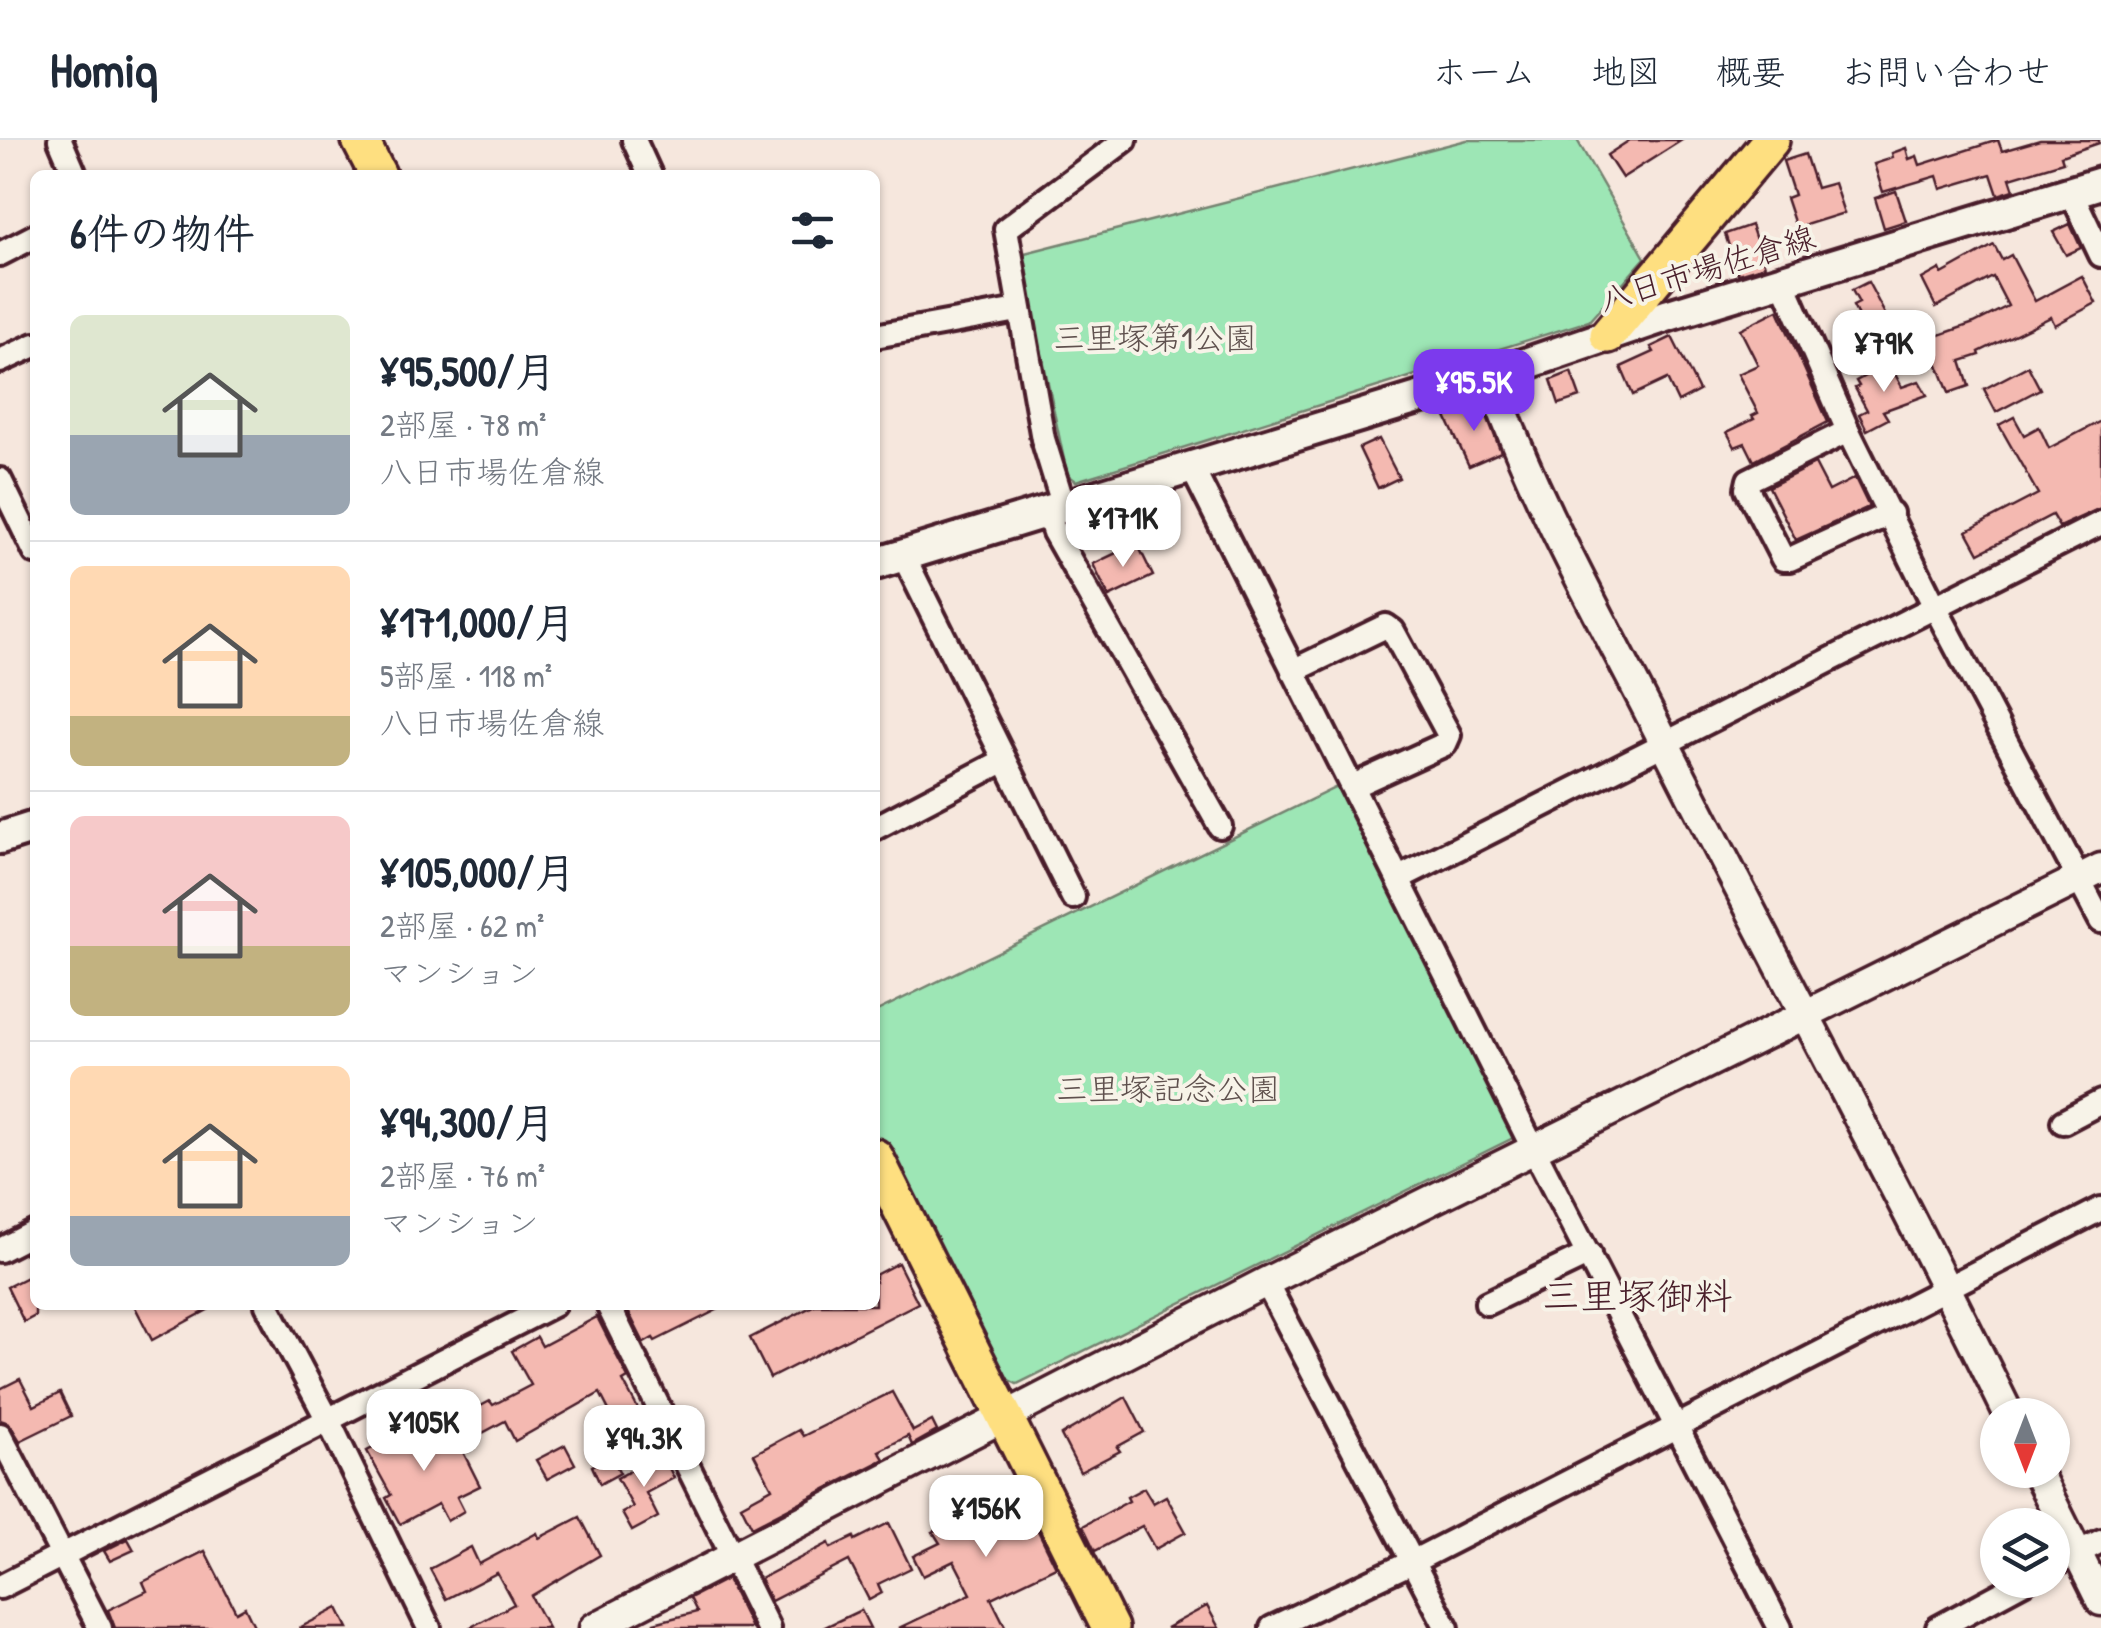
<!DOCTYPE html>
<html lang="ja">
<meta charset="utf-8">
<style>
body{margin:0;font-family:"Patrick Hand","Klee One",sans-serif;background:#f6f6f7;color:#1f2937;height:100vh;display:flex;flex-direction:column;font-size:38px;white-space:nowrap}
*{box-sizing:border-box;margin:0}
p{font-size:32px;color:#747a83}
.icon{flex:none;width:55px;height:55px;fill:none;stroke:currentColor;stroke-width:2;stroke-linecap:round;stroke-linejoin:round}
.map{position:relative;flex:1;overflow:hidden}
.side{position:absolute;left:30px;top:30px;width:850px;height:1140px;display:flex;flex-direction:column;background:#fff;border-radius:15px;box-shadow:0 2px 8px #0004}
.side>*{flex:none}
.needle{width:65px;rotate:180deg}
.fabs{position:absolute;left:1980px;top:1258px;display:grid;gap:20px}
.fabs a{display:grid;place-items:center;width:90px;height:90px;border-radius:50%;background:#fff;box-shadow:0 2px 8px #0004;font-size:50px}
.price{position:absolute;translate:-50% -85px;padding:0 22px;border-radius:20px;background:#fff;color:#222;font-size:32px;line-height:65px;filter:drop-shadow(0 2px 5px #0008)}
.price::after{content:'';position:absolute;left:50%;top:60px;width:30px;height:22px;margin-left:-15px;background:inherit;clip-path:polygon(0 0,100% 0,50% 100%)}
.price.selected{background:#7c3aed;color:#fff}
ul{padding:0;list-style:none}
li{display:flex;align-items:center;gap:30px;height:250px;padding:0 40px}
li+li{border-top:2px solid #e0e1e3}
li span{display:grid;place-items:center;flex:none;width:280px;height:200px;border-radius:15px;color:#555}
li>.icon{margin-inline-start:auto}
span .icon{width:120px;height:120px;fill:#fffc;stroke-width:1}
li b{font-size:42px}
h2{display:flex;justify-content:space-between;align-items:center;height:120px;padding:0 40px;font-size:42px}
header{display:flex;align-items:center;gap:60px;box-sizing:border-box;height:140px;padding:0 50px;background:#fff;border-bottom:2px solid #e0e1e3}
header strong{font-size:48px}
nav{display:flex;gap:55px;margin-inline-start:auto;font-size:35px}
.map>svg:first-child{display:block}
.green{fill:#9de6b5;stroke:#748270;stroke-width:2.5}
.building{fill:#f4b9b1;stroke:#4a1f2b;stroke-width:2.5}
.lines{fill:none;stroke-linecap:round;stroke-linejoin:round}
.minor-casing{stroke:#4a1f2b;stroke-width:30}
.tertiary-casing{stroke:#4a1f2b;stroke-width:35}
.secondary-casing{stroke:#4a1f2b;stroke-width:38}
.primary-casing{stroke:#4a1f2b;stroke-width:42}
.minor{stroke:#f7f3e8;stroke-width:22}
.tertiary{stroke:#f7f3e8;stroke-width:28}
.secondary{stroke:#f7f3e8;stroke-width:30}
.primary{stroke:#fedf80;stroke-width:35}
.labels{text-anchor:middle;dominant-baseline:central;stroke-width:8;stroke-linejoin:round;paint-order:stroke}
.street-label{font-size:32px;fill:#4a1f2b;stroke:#f7f3e8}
.park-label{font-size:32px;fill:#5f514e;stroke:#f7f3e8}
.quarter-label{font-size:38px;fill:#4a1f2b;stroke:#f7f3e8}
</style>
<header>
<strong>Homiq</strong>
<nav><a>ホーム</a><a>地図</a><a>概要</a><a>お問い合わせ</a></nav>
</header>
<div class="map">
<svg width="2101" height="1488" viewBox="0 0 2101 1488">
<rect width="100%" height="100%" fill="#f6e7dd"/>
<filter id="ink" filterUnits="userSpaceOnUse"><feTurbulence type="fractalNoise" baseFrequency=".01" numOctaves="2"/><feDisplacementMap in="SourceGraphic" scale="20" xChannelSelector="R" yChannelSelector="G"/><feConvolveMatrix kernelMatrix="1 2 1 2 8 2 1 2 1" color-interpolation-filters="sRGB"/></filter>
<g filter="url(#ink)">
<g class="green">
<polygon points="1467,0 1577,0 1645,118 1589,181 1076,341 1067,334 1021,114"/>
<polygon points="1341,645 1519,995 1017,1244 997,1234 875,992 875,872"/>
</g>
<g class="building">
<polygon points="1630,0 1682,0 1622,38 1607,15"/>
<polygon points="1998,0 2002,11 2040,0 2099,0 2099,3 2061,16 2063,22 2010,38 2014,50 1998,55 1991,34 1941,49 1937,36 1883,52 1874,24 1893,18 1892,13 1906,8 1909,19 1917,16 1920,25"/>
<polygon points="1805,14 1816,48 1834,43 1844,73 1796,88 1786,58 1794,55 1783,21"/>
<polygon points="1896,51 1906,81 1884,88 1875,58"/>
<polygon points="2070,84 2081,108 2066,115 2053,92"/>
<polygon points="1751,85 1765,126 1738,134 1725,94"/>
<polygon points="1994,105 2002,120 2011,115 2035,161 2082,136 2096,163 2055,185 2051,177 1979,212 1980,215 1961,221 1969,246 1949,253 1928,199 1974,183 2008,166 1993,137 1936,167 1922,139 1940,129 1942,134"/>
<polygon points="1868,142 1903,208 1887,216 1876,194 1855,205 1847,189 1861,182 1853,166 1859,163 1852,150"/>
<polygon points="1778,170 1828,282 1754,321 1745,303 1735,307 1727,292 1754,279 1752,276 1758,273 1738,234 1758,225 1740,189"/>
<polygon points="1672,197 1699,251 1678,262 1667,239 1633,255 1621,227 1654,212 1651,207"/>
<polygon points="1889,223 1902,247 1919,241 1927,255 1883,271 1888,279 1867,290 1859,274 1867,270 1855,248 1859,246 1856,241"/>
<polygon points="2028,226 2040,249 1996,272 1984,249"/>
<polygon points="1571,232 1580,257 1559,264 1551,240"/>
<polygon points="1481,261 1501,312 1469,326 1446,277"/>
<polygon points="2014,277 2024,295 2039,287 2049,308 2101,281 2101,368 2059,387 2052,375 1979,413 1967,391 2038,354 1999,285"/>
<polygon points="1379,299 1399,338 1378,348 1359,308"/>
<polygon points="1815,324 1829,351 1855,338 1869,367 1796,400 1769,347"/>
<polygon points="1137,403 1153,436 1109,457 1093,424"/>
<polygon points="898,1123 918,1163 770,1238 750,1198 815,1165 875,1165 875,1135"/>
<polygon points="29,1136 35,1148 35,1176 24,1182 7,1147"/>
<polygon points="134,1165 217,1165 152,1200"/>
<polygon points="625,1165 636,1165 639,1170 650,1165 727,1165 655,1201 653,1198 644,1203"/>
<polygon points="597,1177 628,1238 623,1241 645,1282 621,1294 600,1253 515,1301 505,1281 475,1297 464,1275 490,1261 493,1265 531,1245 512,1211 537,1197 542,1206"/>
<polygon points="20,1239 34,1266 60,1253 71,1276 20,1301 9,1283 0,1280 0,1249"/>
<polygon points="892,1252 913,1291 932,1281 937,1291 912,1305 908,1296 879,1311 884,1319 752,1387 741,1365 772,1348 754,1314 799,1290 803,1296"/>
<polygon points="1126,1257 1144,1292 1117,1307 1120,1311 1080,1332 1061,1295"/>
<polygon points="436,1285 446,1303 456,1298 480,1346 457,1357 464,1371 447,1381 438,1364 400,1384 386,1358 391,1355 367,1311 390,1299 394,1307"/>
<polygon points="651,1287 658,1301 644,1308 637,1294"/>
<polygon points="565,1305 575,1324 547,1339 536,1320"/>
<polygon points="662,1314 674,1338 646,1353 658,1377 632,1391 622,1373 633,1367 617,1338"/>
<polygon points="611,1316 620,1333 600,1344 592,1326"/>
<polygon points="1014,1342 1056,1427 991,1458 1006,1488 899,1488 971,1454 954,1421 923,1436 913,1416 940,1403 933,1392 996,1359 993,1353"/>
<polygon points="1144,1348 1153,1363 1166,1356 1186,1392 1155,1409 1142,1386 1095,1411 1083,1386 1129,1361 1127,1357"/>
<polygon points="580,1377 600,1415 531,1456 548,1488 469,1488 514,1464 497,1433 446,1459 430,1429 471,1407 479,1424 537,1393 539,1398"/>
<polygon points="889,1383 911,1428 878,1444 882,1453 869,1460 849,1421 771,1461 760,1439 829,1403 831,1408 854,1397 855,1400"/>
<polygon points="128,1399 134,1410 110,1421 104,1411"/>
<polygon points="205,1411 236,1472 245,1467 255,1488 115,1488 108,1470 147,1451 143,1442"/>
<polygon points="727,1439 751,1488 655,1488 654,1483 697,1472 690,1458"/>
<polygon points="1207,1466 1219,1488 1166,1488"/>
<polygon points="338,1468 348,1488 299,1488"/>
<polygon points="861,1470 870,1488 823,1488"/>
</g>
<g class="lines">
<g class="minor-casing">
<g id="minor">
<polyline points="60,0 75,35"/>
<polyline points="634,0 650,35"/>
<polyline points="2071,52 2101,115"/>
<polyline points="0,114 35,96"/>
<polyline points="1783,141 1848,291 1934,465 2101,781"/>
<polyline points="875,196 1018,170"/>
<polyline points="0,221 35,205"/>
<polyline points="1848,291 1749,340 1747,349 1783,419 1790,419 1891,373"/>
<polyline points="1192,328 1533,1008 1780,1488"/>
<polyline points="0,340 35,412"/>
<polyline points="1064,367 1043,299 1006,89 1125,0"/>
<polyline points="1047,372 1054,392 1220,686"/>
<polyline points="903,415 1073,757"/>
<polyline points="1293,531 1386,486 1393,491 1449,595 1445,604 1353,646"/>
<polyline points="875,688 1003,621"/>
<polyline points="1399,738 2101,383"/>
<polyline points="2063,982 2101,962"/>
<polyline points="0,1110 35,1092"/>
<polyline points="1266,1142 1447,1488"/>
<polyline points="1487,1163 1589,1114"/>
<polyline points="267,1165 328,1280 429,1488"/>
<polyline points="608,1165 768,1488"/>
<polyline points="0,1295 100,1488"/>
<polyline points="2052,1426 2101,1401"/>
<polyline points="0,1447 553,1165"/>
<polyline points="1272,1488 1414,1421 2101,1069"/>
<polyline points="1938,1488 2027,1440"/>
</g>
</g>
<g class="tertiary-casing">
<g id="tertiary">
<path d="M 1490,236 C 1533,358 1598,472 1656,586 C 1772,816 1896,1043 2009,1275"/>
<polyline points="2036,1330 2101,1461"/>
<polyline points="594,1488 1266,1142 2101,728"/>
</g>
</g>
<g class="secondary-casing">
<g id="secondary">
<polyline points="875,424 1490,236 1669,175 2101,43"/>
<polyline points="0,698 35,687"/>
</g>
</g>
<g class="primary-casing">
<g id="primary">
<polyline points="360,0 378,35"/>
<polyline points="1608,195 1771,0"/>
<polyline points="875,1017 1110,1488"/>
</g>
</g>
<use href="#minor" class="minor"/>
<use href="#tertiary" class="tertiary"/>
<use href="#secondary" class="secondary"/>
<use href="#primary" class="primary"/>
</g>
</g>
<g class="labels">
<g class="street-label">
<text transform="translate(1707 128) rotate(-17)">八日市場佐倉線</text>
</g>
<g class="park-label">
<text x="1155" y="197">三里塚第1公園</text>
<text x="1168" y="948">三里塚記念公園</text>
</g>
<g class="quarter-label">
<text x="1637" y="1155">三里塚御料</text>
</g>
</g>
</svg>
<div class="fabs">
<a><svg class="needle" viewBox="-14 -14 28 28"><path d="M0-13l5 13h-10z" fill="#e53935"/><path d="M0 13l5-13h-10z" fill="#747a83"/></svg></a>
<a><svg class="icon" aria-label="layers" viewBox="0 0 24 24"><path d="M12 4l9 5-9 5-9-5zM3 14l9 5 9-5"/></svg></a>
</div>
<b class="price" style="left:1884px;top:255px">¥79K</b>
<b class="price selected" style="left:1474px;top:294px">¥95.5K</b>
<b class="price" style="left:1123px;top:430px">¥171K</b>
<b class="price" style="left:424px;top:1334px">¥105K</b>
<b class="price" style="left:644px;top:1350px">¥94.3K</b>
<b class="price" style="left:986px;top:1420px">¥156K</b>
<section class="side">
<h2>6件の物件<svg class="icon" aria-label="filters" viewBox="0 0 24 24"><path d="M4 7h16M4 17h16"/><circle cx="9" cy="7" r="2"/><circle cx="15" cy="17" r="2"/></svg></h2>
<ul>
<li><span style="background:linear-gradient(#dfe7d0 60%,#9aa5b1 0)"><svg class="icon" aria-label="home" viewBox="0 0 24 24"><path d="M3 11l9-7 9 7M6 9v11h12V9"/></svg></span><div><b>¥95,500/月</b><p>2部屋 · 78 m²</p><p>八日市場佐倉線</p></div></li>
<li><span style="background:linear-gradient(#ffd9b3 75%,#c2b280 0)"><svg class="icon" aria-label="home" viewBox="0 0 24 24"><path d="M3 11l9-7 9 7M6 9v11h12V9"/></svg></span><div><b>¥171,000/月</b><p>5部屋 · 118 m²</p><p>八日市場佐倉線</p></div></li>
<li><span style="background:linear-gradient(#f6c9c9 65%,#c2b280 0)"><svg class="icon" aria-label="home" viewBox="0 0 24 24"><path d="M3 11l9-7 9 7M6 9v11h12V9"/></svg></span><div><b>¥105,000/月</b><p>2部屋 · 62 m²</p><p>マンション</p></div></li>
<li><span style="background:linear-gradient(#ffd9b3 75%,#9aa5b1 0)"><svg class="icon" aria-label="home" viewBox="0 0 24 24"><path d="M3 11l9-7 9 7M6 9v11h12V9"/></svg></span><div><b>¥94,300/月</b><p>2部屋 · 76 m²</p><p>マンション</p></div></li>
</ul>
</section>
</div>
